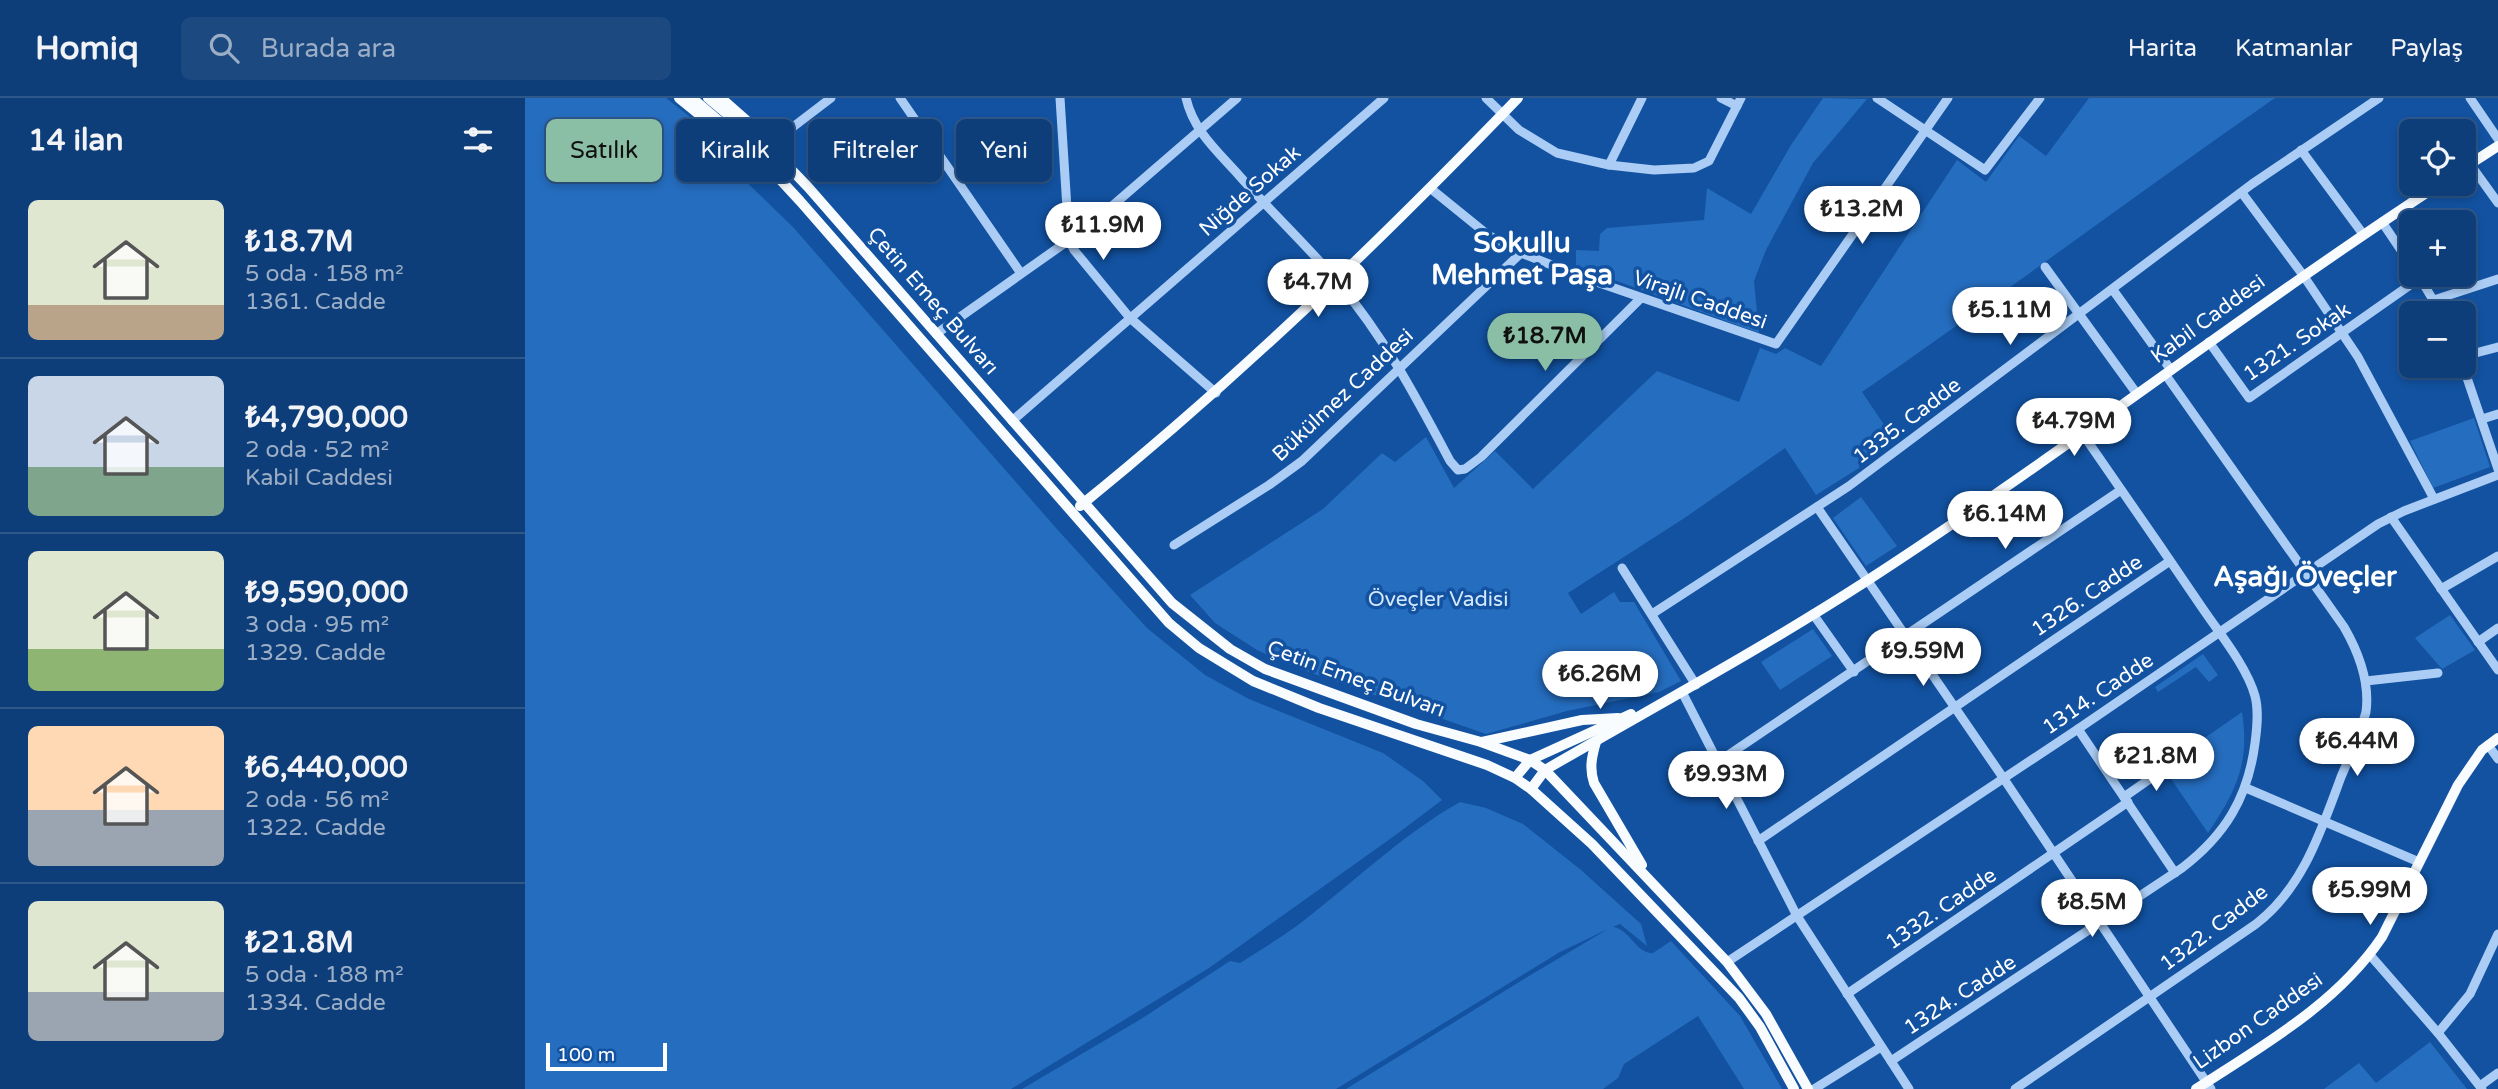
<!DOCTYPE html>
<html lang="tr">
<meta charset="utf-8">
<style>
body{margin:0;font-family:"Varela Round",sans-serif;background:#1c4980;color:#f1f3f6;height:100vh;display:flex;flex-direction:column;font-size:26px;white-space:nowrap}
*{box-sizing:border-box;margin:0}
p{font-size:23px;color:#9baec6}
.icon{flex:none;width:38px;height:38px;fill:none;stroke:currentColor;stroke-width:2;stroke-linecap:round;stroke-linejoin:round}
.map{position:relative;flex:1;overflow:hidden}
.drawer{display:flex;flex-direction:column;background:#0e3e79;width:525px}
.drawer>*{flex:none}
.guide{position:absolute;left:21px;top:21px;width:665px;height:63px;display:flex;gap:14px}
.tools{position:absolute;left:1874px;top:21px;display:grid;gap:14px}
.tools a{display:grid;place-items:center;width:77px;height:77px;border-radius:10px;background:#0e3e79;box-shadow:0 4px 10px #0003,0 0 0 2px #2e578a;font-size:35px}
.scale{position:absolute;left:21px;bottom:18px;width:121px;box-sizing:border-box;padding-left:7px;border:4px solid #fff;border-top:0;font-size:19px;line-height:24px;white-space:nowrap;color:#fff;-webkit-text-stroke:5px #1252a1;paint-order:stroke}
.price{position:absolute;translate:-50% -60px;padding:0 16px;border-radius:24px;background:#fff;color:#222;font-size:23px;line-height:46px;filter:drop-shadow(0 2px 4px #0008)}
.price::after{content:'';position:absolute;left:50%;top:42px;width:21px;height:16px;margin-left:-10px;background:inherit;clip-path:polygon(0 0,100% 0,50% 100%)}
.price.selected{background:#8abfa5;color:#111}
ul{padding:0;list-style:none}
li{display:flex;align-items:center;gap:21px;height:175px;padding:0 28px}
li+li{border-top:2px solid #2e578a}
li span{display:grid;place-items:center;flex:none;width:196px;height:140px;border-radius:10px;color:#555}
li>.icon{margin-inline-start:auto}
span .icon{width:84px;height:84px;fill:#fffc;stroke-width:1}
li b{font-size:30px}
h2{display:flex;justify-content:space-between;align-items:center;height:84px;padding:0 28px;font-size:30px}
.pill{padding:0 24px;border-radius:10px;background:#0e3e79;box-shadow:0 4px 10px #0003,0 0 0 2px #2e578a;font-size:24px;line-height:63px}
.pill.selected{background:#8abfa5;color:#111}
header{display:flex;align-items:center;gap:42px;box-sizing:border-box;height:98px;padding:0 35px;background:#0e3e79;border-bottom:2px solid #2e578a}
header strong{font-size:33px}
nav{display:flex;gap:38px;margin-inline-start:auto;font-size:24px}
.search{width:490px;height:63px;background:#1c4980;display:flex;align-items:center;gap:18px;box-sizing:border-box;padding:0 24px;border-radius:10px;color:#9baec6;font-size:26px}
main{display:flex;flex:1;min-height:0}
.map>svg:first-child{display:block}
.green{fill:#256dbf}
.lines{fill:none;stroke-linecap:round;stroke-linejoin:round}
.minor{stroke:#abcdf5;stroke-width:9}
.major{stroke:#f9fcff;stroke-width:10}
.labels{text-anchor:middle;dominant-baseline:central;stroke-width:7;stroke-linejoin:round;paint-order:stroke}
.street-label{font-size:21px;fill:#fff;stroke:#1252a1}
.park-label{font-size:21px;fill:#d4e8fe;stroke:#1252a1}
.district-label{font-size:28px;font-weight:bold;fill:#fff;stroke:#1252a1}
</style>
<header>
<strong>Homiq</strong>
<div class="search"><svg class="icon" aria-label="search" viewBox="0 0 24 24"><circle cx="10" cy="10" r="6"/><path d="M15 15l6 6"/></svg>Burada ara</div>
<nav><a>Harita</a><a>Katmanlar</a><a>Paylaş</a></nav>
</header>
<main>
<section class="drawer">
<h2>14 ilan<svg class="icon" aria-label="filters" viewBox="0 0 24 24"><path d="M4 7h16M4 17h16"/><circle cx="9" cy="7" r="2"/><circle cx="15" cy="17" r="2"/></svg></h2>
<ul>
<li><span style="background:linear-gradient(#dfe7d0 75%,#b9a48a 0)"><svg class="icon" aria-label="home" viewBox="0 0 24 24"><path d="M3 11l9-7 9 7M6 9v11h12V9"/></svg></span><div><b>₺18.7M</b><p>5 oda · 158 m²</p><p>1361. Cadde</p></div></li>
<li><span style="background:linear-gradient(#c9d6e8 65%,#7fa58c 0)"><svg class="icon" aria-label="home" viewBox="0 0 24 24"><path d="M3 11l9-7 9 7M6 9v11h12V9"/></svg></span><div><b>₺4,790,000</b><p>2 oda · 52 m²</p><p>Kabil Caddesi</p></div></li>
<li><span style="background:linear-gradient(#dfe7d0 70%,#8fb573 0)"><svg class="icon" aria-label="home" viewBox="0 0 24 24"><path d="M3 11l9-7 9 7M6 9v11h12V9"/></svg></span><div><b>₺9,590,000</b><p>3 oda · 95 m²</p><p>1329. Cadde</p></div></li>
<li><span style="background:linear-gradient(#ffd9b3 60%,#9aa5b1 0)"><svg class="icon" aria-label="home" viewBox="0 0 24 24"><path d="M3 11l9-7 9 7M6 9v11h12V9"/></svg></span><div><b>₺6,440,000</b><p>2 oda · 56 m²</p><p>1322. Cadde</p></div></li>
<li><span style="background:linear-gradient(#dfe7d0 65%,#9aa5b1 0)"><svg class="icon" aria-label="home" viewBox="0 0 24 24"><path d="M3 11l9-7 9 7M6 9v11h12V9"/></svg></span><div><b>₺21.8M</b><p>5 oda · 188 m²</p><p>1334. Cadde</p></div></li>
</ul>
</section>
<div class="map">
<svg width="1973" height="991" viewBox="0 0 1973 991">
<rect width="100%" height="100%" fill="#1252a1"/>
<g class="green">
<polygon points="0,0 141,0 165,19 203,66 268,129 531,430 622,530 680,577 724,601 858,655 898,683 917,702 872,736 684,870 486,991 0,991"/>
<polygon points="1298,0 1342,1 1288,65 1241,152 1229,183 1234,235 1051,168 1051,152 1074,153 1075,136 1082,130 1179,122 1182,90 1226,116 1266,47"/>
<path d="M 1564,0 L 1750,0 C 1611,96 1476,198 1337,294 L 1368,340 L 1335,361 L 1334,370 L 1291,397 L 1260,350 L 1161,419 L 1043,495 L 1056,516 L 1089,494 L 1095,504 L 1109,504 L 1156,583 L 1134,594 L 1042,613 L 961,636 L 775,571 L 732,552 L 690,525 L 665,497 L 798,411 L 857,355 L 870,364 L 901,339 L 929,390 L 970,353 L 1008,391 L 1132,273 L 1214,304 L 1235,250 L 1251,256 L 1260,250 L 1296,268 L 1432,62 L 1461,84 L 1494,38 L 1521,58 Z"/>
<polygon points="1949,320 1965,369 1908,390 1885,343"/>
<polygon points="1336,399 1372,448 1341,468 1308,420"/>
<polygon points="1925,517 1950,552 1917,571 1890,540"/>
<polygon points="1288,531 1307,558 1255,592 1236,564"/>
<polygon points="1678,556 1693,577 1684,584 1671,569 1633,594 1630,589"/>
<path d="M 1717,614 C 1725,666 1711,693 1683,735 L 1642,675 L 1650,669 L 1648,662 Z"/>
<path d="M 935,704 L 961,710 L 998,726 L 1056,772 L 1116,826 L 1122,848 L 1095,826 L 1088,829 C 1105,831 1111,856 1128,855 L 1146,843 L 1215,918 L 1257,991 L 1219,991 L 1173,918 L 1099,966 L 1093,980 L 1078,991 L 821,991 L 1004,878 L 1083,831 L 1035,854 L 811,991 L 497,991 L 616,921 L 705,863 L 715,865 C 734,853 754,841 773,827 C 827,786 875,738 935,704 Z"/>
<polygon points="1905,944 1942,991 1799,991 1834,965 1851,985"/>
</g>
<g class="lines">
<g class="minor">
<polyline points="375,0 495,174"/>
<polyline points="535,0 544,142 549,152 605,220 691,295"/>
<path d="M 661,0 C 668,31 690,51 711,74 C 743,111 780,145 812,183 C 860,240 891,299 925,363 L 933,372 L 940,371 L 956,359 L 1116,200"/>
<polyline points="961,0 994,32 1032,55 1084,67 1129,72 1169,70 1184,63 1216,0"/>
<polyline points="1196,0 1212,8"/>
<polyline points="1352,0 1460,72 1515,0"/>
<polyline points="1945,0 1973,41"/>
<polyline points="247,45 306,0"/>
<polyline points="1776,52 1838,136"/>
<polyline points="1945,66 1973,105"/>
<polyline points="1084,67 1117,0"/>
<polyline points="905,90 963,137 996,155 1060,180 1251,246 1423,0"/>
<polyline points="1717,95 1778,177 1833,259 1909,401"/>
<polyline points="1857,124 1886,167"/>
<polyline points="1520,169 1612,296"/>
<polyline points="1893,177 1916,215"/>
<polyline points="1588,192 1646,272"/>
<polyline points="1909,202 1973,181"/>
<polyline points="411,236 564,128 712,0"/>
<polyline points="1684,244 1724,300 1895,180"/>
<polyline points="1939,258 1973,249"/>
<polyline points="1938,268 1973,371"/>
<polyline points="1957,321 1973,316"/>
<polyline points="487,323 859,0"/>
<polyline points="1292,409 1479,681 1686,991"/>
<polyline points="1866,419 1973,572"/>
<polyline points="649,447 744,387 777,363 996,155"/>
<polyline points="1097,470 1171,587"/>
<polyline points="1916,491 1973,458"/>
<polyline points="1127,516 1324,388 1727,86 1854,0"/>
<polyline points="1288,516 1329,574"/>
<polyline points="1953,544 1973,530"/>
<polyline points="1841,583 1913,575"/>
<polyline points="1157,594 1272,818 1384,991"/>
<polyline points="1553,631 1650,775"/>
<polyline points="1963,647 1973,661"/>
<polyline points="1193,664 1596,392"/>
<polyline points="1721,690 1894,764"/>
<polyline points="1599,699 1646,666"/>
<polyline points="1233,743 1645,463"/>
<polyline points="1845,857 1913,935 1957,991"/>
<polyline points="1202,864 1553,631 1853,426 1879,413 1973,377"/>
<polyline points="1322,896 1603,704"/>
<polyline points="1913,935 1945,896 1973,836"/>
<path d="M 1366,963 L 1657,770 C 1700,737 1723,700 1730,645 C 1732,630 1734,613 1730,598 C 1722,569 1695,536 1678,511 C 1638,452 1598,394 1557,335"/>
<polyline points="1955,988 1973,975"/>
<polyline points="1289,991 1356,949"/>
<path d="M 1490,991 L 1731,826 C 1778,790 1796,733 1816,679 C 1825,658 1835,636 1841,614 C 1845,584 1834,555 1819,529 L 1640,276"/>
</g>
<g class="major">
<polyline points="154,0 223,56"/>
<polyline points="167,0 226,50 275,103 644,525 674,550 728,583 794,610 962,667 990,680 1006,691 1067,746 1214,900 1235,929 1269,991"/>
<polyline points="183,0 257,62 283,89 647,505 705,551 740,571 891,626 956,644 1005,662 1020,672 1202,864 1241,916 1283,991"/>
<polyline points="196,0 247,45 250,51"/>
<polyline points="1939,70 1973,48"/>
<path d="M 555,408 C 711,282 854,144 993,0"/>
<polyline points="957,644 1057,622 1093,620"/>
<path d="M 1071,644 C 1067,658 1064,670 1069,685 L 1117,767"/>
<polyline points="990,680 1005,662 1106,616"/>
<path d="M 1006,691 L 1020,672 C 1127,610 1236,551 1340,484 C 1536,357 1720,213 1915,86"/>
<path d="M 1671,991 C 1738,947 1811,907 1857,839 L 1933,687 L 1957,652 L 1973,640"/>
</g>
</g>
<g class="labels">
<g class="street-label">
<text transform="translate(725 93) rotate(-41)">Niğde Sokak</text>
<text transform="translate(1175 202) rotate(19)">Virajlı Caddesi</text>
<text transform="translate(408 203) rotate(49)">Çetin Emeç Bulvarı</text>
<text transform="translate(1683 221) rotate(-36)">Kabil Caddesi</text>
<text transform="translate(1772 244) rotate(-34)">1321. Sokak</text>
<text transform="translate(818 297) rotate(-43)">Bükülmez Caddesi</text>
<text transform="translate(1382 323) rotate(-37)">1335. Cadde</text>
<text transform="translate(1562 498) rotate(-34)">1326. Cadde</text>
<text transform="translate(831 581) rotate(20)">Çetin Emeç Bulvarı</text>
<text transform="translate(1573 596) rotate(-34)">1314. Cadde</text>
<text transform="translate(1416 811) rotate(-34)">1332. Cadde</text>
<text transform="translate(1689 830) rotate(-37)">1322. Cadde</text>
<text transform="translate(1435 897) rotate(-33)">1324. Cadde</text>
<text transform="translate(1733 923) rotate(-35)">Lizbon Caddesi</text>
</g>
<g class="park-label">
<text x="913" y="501">Öveçler Vadisi</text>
</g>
<g class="district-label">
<text x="997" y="145">Sokullu<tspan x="997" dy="32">Mehmet Paşa</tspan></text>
<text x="1780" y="479">Aşağı Öveçler</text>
</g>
</g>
</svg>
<div class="tools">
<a><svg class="icon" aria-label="locate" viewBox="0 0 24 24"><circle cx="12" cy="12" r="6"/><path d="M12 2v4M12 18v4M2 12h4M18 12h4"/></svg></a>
<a>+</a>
<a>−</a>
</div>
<div class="scale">100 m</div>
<b class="price" style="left:1337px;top:148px">₺13.2M</b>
<b class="price" style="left:578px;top:164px">₺11.9M</b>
<b class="price" style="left:793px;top:221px">₺4.7M</b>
<b class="price" style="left:1485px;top:249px">₺5.11M</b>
<b class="price selected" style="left:1020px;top:275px">₺18.7M</b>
<b class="price" style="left:1549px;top:360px">₺4.79M</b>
<b class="price" style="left:1480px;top:453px">₺6.14M</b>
<b class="price" style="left:1398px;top:590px">₺9.59M</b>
<b class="price" style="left:1075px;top:613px">₺6.26M</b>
<b class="price" style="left:1832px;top:680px">₺6.44M</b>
<b class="price" style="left:1631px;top:695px">₺21.8M</b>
<b class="price" style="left:1201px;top:713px">₺9.93M</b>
<b class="price" style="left:1845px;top:829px">₺5.99M</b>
<b class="price" style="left:1567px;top:841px">₺8.5M</b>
<div class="guide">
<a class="pill selected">Satılık</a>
<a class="pill">Kiralık</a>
<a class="pill">Filtreler</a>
<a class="pill">Yeni</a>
</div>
</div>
</main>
